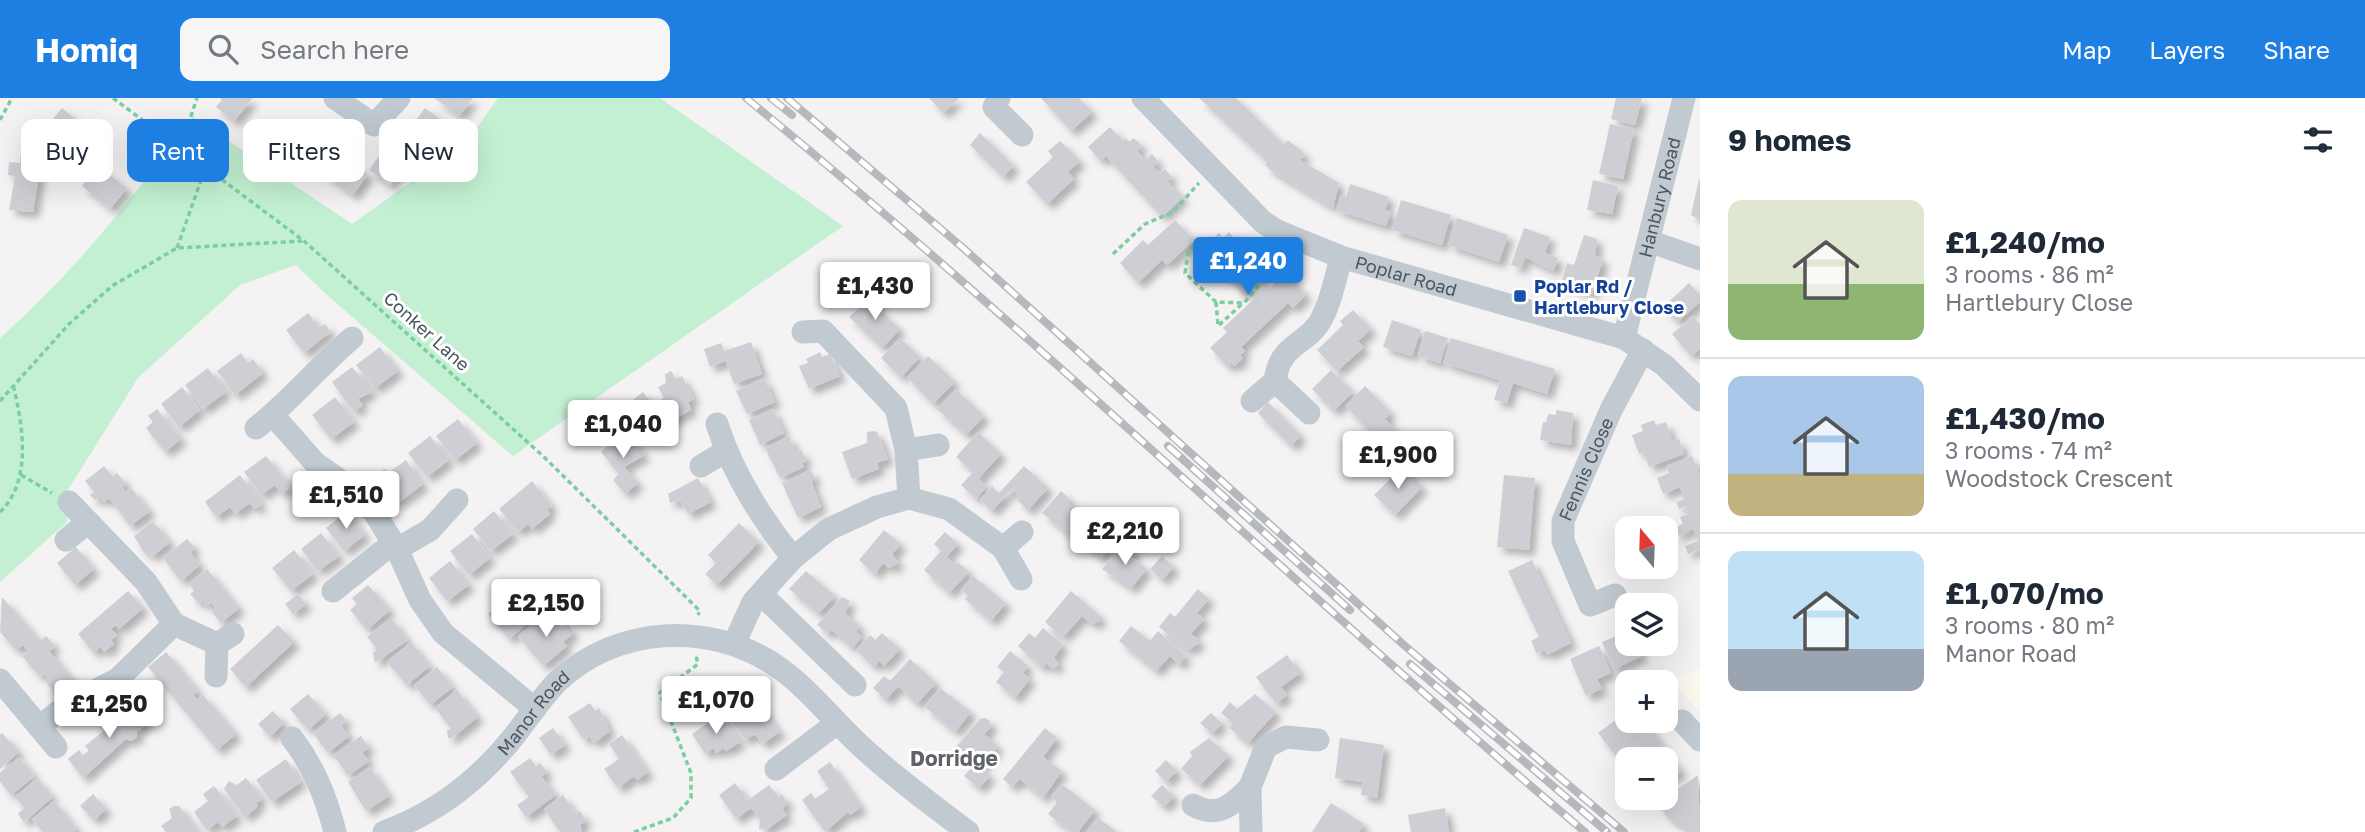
<!DOCTYPE html>
<meta charset="utf-8">
<style>
body{margin:0;font-family:"Golos Text",sans-serif;background:#f6f6f7;color:#1f2937;height:100vh;display:flex;flex-direction:column;font-size:26px;white-space:nowrap}
*{box-sizing:border-box;margin:0}
p{font-size:23px;color:#747a83}
.icon{flex:none;width:38px;height:38px;fill:none;stroke:currentColor;stroke-width:2;stroke-linecap:round;stroke-linejoin:round}
.map{position:relative;flex:1;overflow:hidden}
.panel{display:flex;flex-direction:column;background:#fff;width:665px}
.panel>*{flex:none}
.guide{position:absolute;left:21px;top:21px;width:665px;height:63px;display:flex;gap:14px}
.needle{width:46px;rotate:341deg}
.tools{position:absolute;left:1615px;top:418px;display:grid;gap:14px}
.tools a{display:grid;place-items:center;width:63px;height:63px;border-radius:14px;background:#fff;box-shadow:0 7px 28px #0002;font-size:35px}
.price{position:absolute;translate:-50% -60px;padding:0 16px;border-radius:7px;background:#fff;color:#222;font-size:23px;line-height:46px;filter:drop-shadow(0 2px 4px #0008)}
.price::after{content:'';position:absolute;left:50%;top:42px;width:21px;height:16px;margin-left:-10px;background:inherit;clip-path:polygon(0 0,100% 0,50% 100%)}
.price.current{background:#1e7fe3;color:#fff}
ul{padding:0;list-style:none}
li{display:flex;align-items:center;gap:21px;height:175px;padding:0 28px}
li+li{border-top:2px solid #e0e1e3}
li span{display:grid;place-items:center;flex:none;width:196px;height:140px;border-radius:14px;color:#555}
li>.icon{margin-inline-start:auto}
span .icon{width:84px;height:84px;fill:#fffc;stroke-width:1}
li b{font-size:30px}
h2{display:flex;justify-content:space-between;align-items:center;height:84px;padding:0 28px;font-size:30px}
.pill{padding:0 24px;border-radius:14px;background:#fff;box-shadow:0 7px 28px #0002;font-size:24px;line-height:63px}
.pill.current{background:#1e7fe3;color:#fff}
header{display:flex;align-items:center;gap:42px;box-sizing:border-box;height:98px;padding:0 35px;background:#1e7fe3;color:#fff}
header strong{font-size:33px}
nav{display:flex;gap:38px;margin-inline-start:auto;font-size:24px}
.search{width:490px;height:63px;background:#f6f6f7;display:flex;align-items:center;gap:18px;box-sizing:border-box;padding:0 24px;border-radius:14px;color:#747a83;font-size:26px}
main{display:flex;flex:1;min-height:0}
.map>svg:first-child{display:block}
.commercial{fill:#fdf8ee}
.green{fill:#c3f0d2}
.building{fill:#cdcfd4;filter:url(#shadow)}
.lines{fill:none;stroke-linecap:round;stroke-linejoin:round}
.path{stroke:#7bcea0;stroke-width:3.5;stroke-dasharray:5 3.5;stroke-linecap:butt}
.minor{stroke:#c1cad1;stroke-width:23}
.rail-casing{stroke:#b5b8bc;stroke-width:8}
.rail{stroke:#fff;stroke-width:5;stroke-dasharray:16;stroke-linecap:butt}
.transit-dot{fill:#1a4fb4;stroke:#fff;stroke-width:2.5}
.labels{text-anchor:middle;dominant-baseline:central;stroke-width:6;stroke-linejoin:round;paint-order:stroke}
.street-label{font-size:18px;fill:#4a5760;stroke:#fff}
.transit-label{font-size:18px;font-weight:bold;fill:#164399;stroke:#fff;text-anchor:start}
.quarter-label{font-size:21px;font-weight:bold;fill:#5f6367;stroke:#fff}
</style>
<header>
<strong>Homiq</strong>
<div class="search"><svg class="icon" aria-label="search" viewBox="0 0 24 24"><circle cx="10" cy="10" r="6"/><path d="M15 15l6 6"/></svg>Search here</div>
<nav><a>Map</a><a>Layers</a><a>Share</a></nav>
</header>
<main>
<div class="map">
<svg width="1700" height="734" viewBox="0 0 1700 734">
<defs>
<filter id="shadow"><feDropShadow dx="6" dy="6" stdDeviation="3.5" flood-color="#0004"/></filter>
</defs>
<rect width="100%" height="100%" fill="#f4f2f3"/>
<polygon class="commercial" points="1700,571 1700,614 1671,583"/>
<path class="green" d="M 498,0 L 660,0 L 843,128 L 513,358 L 327,197 L 296,167 L 240,187 L 138,280 L 64,398 L 67,424 L 0,484 L 0,240 C 76,173 133,99 193,19 L 352,126 L 466,45 Z"/>
<g class="building">
<polygon points="220,0 253,0 234,23 216,9 222,2"/>
<polygon points="434,0 473,0 459,18"/>
<polygon points="929,0 959,0 943,15"/>
<polygon points="1041,0 1079,0 1092,14 1071,33"/>
<polygon points="1199,0 1236,0 1284,47 1288,42 1305,56 1300,62 1339,85 1333,110 1272,73 1265,67 1268,64"/>
<polygon points="1642,0 1635,27 1611,21 1616,0"/>
<polygon points="62,10 80,25 65,44 73,53 66,57 60,52 52,62 39,51 44,45 37,40"/>
<polygon points="425,10 448,27 424,60 401,43"/>
<polygon points="297,23 368,76 353,97 281,44"/>
<polygon points="1610,26 1634,31 1623,81 1599,76"/>
<polygon points="1110,29 1123,43 1126,40 1129,44 1134,40 1142,48 1137,53 1145,62 1152,56 1158,63 1153,68 1160,76 1165,71 1172,79 1167,83 1183,99 1162,119 1106,58 1101,63 1088,49"/>
<polygon points="980,35 1014,68 1003,79 970,47"/>
<polygon points="390,42 411,57 406,64 412,68 406,77 400,73 390,87 369,72"/>
<polygon points="1060,43 1080,63 1068,74 1074,81 1047,106 1026,84 1053,59 1048,53"/>
<polygon points="21,54 38,56 37,64 41,65 33,114 9,112 15,78 8,77 9,64 20,65"/>
<polygon points="98,68 127,90 110,111 82,88 89,78 94,82 100,74 96,70"/>
<polygon points="1699,81 1700,81 1700,122 1691,117"/>
<polygon points="1593,82 1618,88 1612,116 1587,112"/>
<polygon points="1350,86 1389,99 1385,112 1391,114 1386,128 1336,112 1341,97 1346,99"/>
<polygon points="1401,102 1451,117 1442,147 1392,132"/>
<polygon points="1457,120 1508,137 1499,164 1448,147"/>
<polygon points="1175,122 1194,142 1167,167 1162,162 1138,185 1120,165 1143,142 1148,147"/>
<polygon points="1524,130 1550,139 1545,155 1558,160 1553,173 1525,159 1521,170 1511,167"/>
<polygon points="1229,134 1234,140 1229,144 1238,154 1243,148 1246,151 1248,154 1243,158 1251,168 1257,163 1262,168 1257,173 1261,178 1259,180 1268,191 1286,175 1306,197 1293,210 1288,205 1241,249 1245,253 1240,257 1243,260 1235,268 1231,265 1228,269 1210,250 1227,234 1223,230 1257,198 1249,189 1243,196 1201,152 1219,135 1223,140"/>
<polygon points="1584,137 1597,141 1595,158 1603,161 1592,196 1561,186 1567,165 1574,167"/>
<polygon points="1689,185 1700,197 1700,204 1677,224 1663,209"/>
<polygon points="875,195 879,199 874,207 900,231 882,250 849,219"/>
<polygon points="1353,212 1371,231 1358,243 1364,249 1337,273 1317,252 1343,227 1340,223"/>
<polygon points="308,215 319,229 326,226 330,234 304,255 286,232"/>
<polygon points="1693,218 1700,226 1700,251 1691,258 1672,236"/>
<polygon points="1392,222 1421,232 1412,258 1383,249"/>
<polygon points="1425,233 1448,240 1440,265 1418,258"/>
<polygon points="900,240 920,259 901,279 881,260"/>
<polygon points="1451,240 1555,271 1547,296 1513,285 1507,305 1494,302 1500,282 1443,265"/>
<polygon points="751,244 762,276 734,286 726,263 710,269 704,251 721,245 724,253"/>
<polygon points="380,249 398,273 375,290 356,267"/>
<polygon points="820,254 822,259 830,256 840,278 809,291 799,268 808,265 806,261"/>
<polygon points="241,255 248,265 253,261 263,275 235,297 217,273"/>
<polygon points="928,258 955,284 933,306 907,279"/>
<polygon points="352,269 372,294 358,301 363,307 354,314 332,284"/>
<polygon points="208,270 226,294 203,311 185,287"/>
<polygon points="1331,272 1353,294 1334,313 1312,291"/>
<polygon points="671,273 676,281 682,278 694,301 688,304 691,312 669,324 658,303 664,300 658,289 666,285 665,276"/>
<polygon points="764,280 775,304 747,316 736,293"/>
<polygon points="1365,288 1391,315 1385,321 1412,348 1391,369 1364,341 1371,335 1345,308"/>
<polygon points="182,289 200,312 179,329 161,306"/>
<polygon points="956,291 984,318 966,337 937,311"/>
<polygon points="643,294 663,320 642,335 638,330 632,335 616,315"/>
<polygon points="335,299 354,324 331,341 312,317"/>
<polygon points="1268,304 1301,338 1291,348 1258,315"/>
<polygon points="157,311 181,341 165,354 146,330 153,324 148,318"/>
<polygon points="773,311 784,335 760,347 749,322"/>
<polygon points="1556,312 1573,315 1571,347 1540,342 1543,324 1546,324 1548,316 1556,317"/>
<polygon points="458,321 477,345 455,362 436,338"/>
<polygon points="1654,322 1656,327 1666,324 1673,344 1679,341 1684,356 1649,369 1644,354 1639,356 1632,337 1643,333 1641,327"/>
<polygon points="625,333 645,357 624,369 638,385 625,396 613,382 619,376 601,354"/>
<polygon points="873,333 877,334 888,361 877,365 879,371 852,381 842,354 867,345 867,334"/>
<polygon points="978,334 1001,356 978,381 987,388 976,401 961,387 973,374 956,359"/>
<polygon points="430,338 449,362 427,379 408,355"/>
<polygon points="789,338 796,354 801,352 806,363 802,365 804,369 780,380 765,350"/>
<polygon points="266,358 290,389 281,396 275,387 261,397 244,374"/>
<polygon points="1692,358 1700,378 1700,451 1688,456 1685,448 1698,443 1693,431 1677,438 1674,430 1683,426 1680,419 1689,416 1686,408 1679,411 1676,404 1684,401 1680,389 1663,396 1657,380 1669,375 1667,368"/>
<polygon points="406,362 423,386 397,406 382,385 377,389 371,380 385,371 388,375"/>
<polygon points="104,368 113,379 117,375 126,386 122,389 126,394 131,390 150,413 130,428 109,400 104,404 100,399 95,402 90,397 94,394 85,383"/>
<polygon points="1024,368 1048,390 1028,412 1017,402 1021,399 1012,391 992,413 980,402 992,388 999,395"/>
<polygon points="1402,369 1422,389 1395,417 1374,397"/>
<polygon points="811,372 815,381 811,383 821,409 798,420 782,385"/>
<polygon points="240,377 261,405 260,408 254,411 250,405 235,416 230,409 216,419 205,404"/>
<polygon points="1504,377 1535,380 1529,452 1497,449"/>
<polygon points="698,380 711,404 688,416 680,402 670,405 668,396"/>
<polygon points="532,383 552,408 547,412 550,416 532,431 528,426 518,434 499,411"/>
<polygon points="1061,393 1070,401 1067,404 1086,421 1071,439 1042,415"/>
<polygon points="347,413 365,437 344,453 326,430"/>
<polygon points="494,413 513,436 491,453 473,431"/>
<polygon points="1093,422 1105,433 1112,428 1122,437 1100,461 1076,440"/>
<polygon points="153,423 170,444 152,459 148,453 145,456 134,438"/>
<polygon points="739,425 759,444 717,487 705,476 716,465 708,457"/>
<polygon points="884,432 901,446 892,456 899,465 889,470 883,465 875,476 859,462"/>
<polygon points="945,434 958,446 946,459 955,467 958,464 969,474 949,495 924,472 941,453 934,446"/>
<polygon points="321,435 339,458 318,473 301,451"/>
<polygon points="472,436 490,460 469,477 450,453"/>
<polygon points="187,441 195,450 190,454 200,467 181,483 163,460"/>
<polygon points="1124,446 1135,451 1132,459 1147,471 1131,490 1102,471"/>
<polygon points="76,449 94,471 75,487 57,465"/>
<polygon points="294,452 313,476 291,493 272,470"/>
<polygon points="1162,458 1174,469 1162,482 1150,471"/>
<polygon points="1532,462 1571,545 1547,557 1545,552 1537,556 1531,543 1539,539 1508,473"/>
<polygon points="450,463 469,487 447,503 429,480"/>
<polygon points="207,471 239,510 221,525 212,514 216,510 211,505 207,508 202,502 198,505 190,496 194,493 189,486"/>
<polygon points="806,473 835,498 818,516 789,491"/>
<polygon points="973,478 1006,505 991,523 965,501 968,498 961,492"/>
<polygon points="368,487 390,512 367,532 350,512 357,506 352,500"/>
<polygon points="1198,491 1209,501 1197,515 1204,521 1191,536 1199,542 1198,546 1188,552 1159,529 1170,515 1175,519"/>
<polygon points="128,493 143,510 119,531 116,527 111,531 117,537 111,542 114,546 104,554 100,549 94,555 78,536"/>
<polygon points="1071,493 1100,518 1100,523 1092,526 1082,518 1063,539 1045,524"/>
<polygon points="298,496 306,506 293,516 285,506"/>
<polygon points="511,497 532,522 509,541 488,516"/>
<polygon points="2,499 40,543 46,538 55,548 49,553 72,581 55,595 45,583 48,580 44,576 40,579 22,558 28,553 23,547 16,552 0,534"/>
<polygon points="842,499 850,503 845,515 860,528 856,533 862,539 852,550 832,532 828,536 817,527"/>
<polygon points="542,518 549,526 554,522 561,529 568,527 572,531 572,536 563,544 567,548 543,568 518,538"/>
<polygon points="391,520 408,542 375,565 373,555 377,551 367,539"/>
<polygon points="278,527 294,544 246,589 230,571"/>
<polygon points="1131,528 1150,543 1158,533 1186,558 1179,567 1170,558 1156,573 1119,543"/>
<polygon points="1043,530 1063,547 1054,559 1059,566 1053,571 1046,565 1042,570 1018,548 1029,535 1035,540"/>
<polygon points="1628,533 1628,546 1637,546 1642,558 1614,571 1602,544"/>
<polygon points="882,535 900,551 884,568 879,563 874,569 856,552 870,537 875,542"/>
<polygon points="411,544 430,568 407,587 387,564"/>
<polygon points="1599,548 1611,575 1597,581 1602,591 1586,598 1570,561"/>
<polygon points="1010,553 1028,568 1023,575 1030,581 1015,600 996,584 1004,574 997,569"/>
<polygon points="166,554 198,593 193,597 197,602 203,597 236,636 217,652 148,569"/>
<polygon points="1287,557 1300,575 1281,589 1287,597 1276,606 1256,579"/>
<polygon points="910,561 936,585 917,606 898,588 886,602 873,590 884,578 890,583"/>
<polygon points="437,569 453,589 430,607 414,587"/>
<polygon points="940,590 971,614 955,634 925,609"/>
<polygon points="457,592 478,619 452,640 448,640 447,633 451,630 435,610"/>
<polygon points="308,596 326,616 308,632 290,611"/>
<polygon points="1255,596 1276,614 1248,645 1229,630 1233,625 1221,615 1230,604 1237,611"/>
<polygon points="755,599 780,634 762,646 755,636 745,642 728,618"/>
<polygon points="130,605 147,625 137,634 137,639 131,643 126,641 83,680 68,661 79,652 83,657 89,653 85,648 107,630 110,634 115,629 109,622"/>
<polygon points="590,605 595,613 599,610 610,633 594,645 589,638 584,642 568,619"/>
<polygon points="273,613 284,625 270,639 258,626"/>
<polygon points="1628,613 1628,623 1644,623 1681,673 1666,684 1666,662 1628,662 1628,674 1598,635"/>
<polygon points="340,615 346,622 341,627 349,638 328,655 313,635"/>
<polygon points="1211,615 1222,625 1212,636 1200,625"/>
<polygon points="721,616 740,644 726,653 724,650 716,655 713,650 705,656 692,636"/>
<polygon points="985,620 990,623 991,628 984,636 998,648 980,669 990,678 979,690 964,678 977,663 955,650 980,621"/>
<polygon points="553,630 565,647 551,657 539,640"/>
<polygon points="1045,630 1057,640 1043,659 1062,673 1043,700 1020,681 1012,689 1003,681"/>
<polygon points="2,635 19,654 0,671 0,637"/>
<polygon points="622,637 648,674 637,682 634,678 618,690 604,671 619,661 609,646"/>
<polygon points="361,638 369,650 362,654 369,663 348,678 333,657"/>
<polygon points="1209,640 1229,658 1200,687 1181,671 1192,658 1190,654"/>
<polygon points="1340,640 1384,647 1377,700 1361,697 1363,684 1335,680"/>
<polygon points="19,659 35,678 11,697 0,684 0,675"/>
<polygon points="530,660 536,668 540,665 547,674 541,678 556,697 526,719 517,707 529,699 510,674"/>
<polygon points="286,661 301,684 272,704 256,682"/>
<polygon points="1166,662 1177,673 1166,684 1155,673"/>
<polygon points="830,664 861,709 850,717 848,714 825,734 802,702 811,695 815,701 829,691 817,673"/>
<polygon points="370,669 389,698 366,713 348,684"/>
<polygon points="1698,677 1700,734 1694,734 1669,721 1657,705"/>
<polygon points="37,680 53,699 24,724 18,716 24,710 15,699"/>
<polygon points="246,680 262,701 256,705 258,708 245,719 224,691 229,683 237,687"/>
<polygon points="735,685 748,702 769,687 778,699 782,696 788,705 782,710 787,717 766,732 759,731 760,722 751,710 736,721 719,697"/>
<polygon points="1062,686 1095,712 1078,734 1071,734 1048,716 1057,704 1051,699"/>
<polygon points="1162,687 1174,698 1164,709 1151,698"/>
<polygon points="214,688 237,718 222,729 218,724 207,732 194,714 208,703 203,696"/>
<polygon points="93,696 106,711 94,722 80,708"/>
<polygon points="563,697 576,716 580,713 586,723 580,727 582,734 560,734 544,711"/>
<polygon points="54,703 77,731 73,734 43,734 32,721"/>
<polygon points="1331,705 1364,726 1359,734 1312,734"/>
<polygon points="174,708 179,708 198,733 166,734 161,728 172,720 169,711"/>
<polygon points="1445,710 1449,734 1411,734 1408,717"/>
<polygon points="1098,720 1117,734 1087,734"/>
</g>
<g class="lines">
<g class="path">
<polyline points="113,0 304,143 543,358 700,513 698,517"/>
<polyline points="0,22 12,0"/>
<polyline points="180,51 197,0"/>
<polyline points="1199,140 1188,155 1185,175 1216,204 1244,205 1284,158"/>
<polyline points="177,150 205,71"/>
<polyline points="1113,156 1145,126 1173,114 1199,85"/>
<polyline points="1216,204 1218,228 1242,206"/>
<polyline points="0,303 69,226 112,188 177,150 302,143"/>
<polyline points="21,377 52,395"/>
<path d="M 0,414 C 32,383 23,330 14,290"/>
<polyline points="634,734 673,720 691,700 691,675 660,595 698,566 696,558"/>
</g>
<g class="minor">
<polyline points="335,0 374,27 399,0"/>
<polyline points="999,0 994,9 1022,37"/>
<path id="s1" d="M 1143,0 L 1263,124 L 1277,133 L 1341,159 L 1624,240 L 1664,267 L 1700,302"/>
<polyline points="1649,143 1700,161"/>
<polyline points="803,234 823,233 896,310 906,352 909,400"/>
<path id="s2" d="M 1624,240 L 1684,0"/>
<polyline points="1275,283 1309,315"/>
<path d="M 1252,303 L 1275,283 C 1280,243 1309,248 1323,218 C 1332,200 1336,178 1341,159"/>
<polyline points="273,317 315,365 345,386 374,414 397,451 420,502 443,535 535,611"/>
<path d="M 717,326 C 733,376 760,419 793,460"/>
<path d="M 256,330 C 291,302 318,269 352,240"/>
<polyline points="906,352 938,347"/>
<polyline points="701,368 726,353"/>
<polyline points="66,442 88,424"/>
<polyline points="1003,450 1021,481"/>
<polyline points="397,451 430,432 457,402"/>
<polyline points="333,493 393,445"/>
<polyline points="761,496 855,587"/>
<path id="s3" d="M 1615,497 L 1590,507 L 1563,443 L 1563,423 L 1611,312 L 1643,252"/>
<polyline points="174,526 217,546 233,536"/>
<polyline points="734,546 753,504 793,460 829,431 877,409 909,400 949,411 1003,450 1022,434"/>
<polyline points="216,578 217,546"/>
<polyline points="0,582 56,649"/>
<polyline points="1682,623 1700,642"/>
<polyline points="39,629 67,607 118,581 174,526 146,484 69,404"/>
<path d="M 292,640 C 314,669 326,699 335,734"/>
<polyline points="776,671 837,625"/>
<path d="M 1193,707 C 1217,721 1233,707 1250,689"/>
<path id="s4" d="M 384,734 C 437,715 480,681 515,637 C 529,619 542,599 558,583 C 618,528 708,523 775,567 C 808,589 834,624 864,651 C 897,681 932,707 968,734"/>
<polyline points="1251,734 1250,689 1266,649 1286,639 1318,642"/>
</g>
<g class="rail-casing">
<g id="rail">
<path d="M 746,0 C 1034,235 1301,495 1585,734"/>
<polyline points="771,0 792,17"/>
<polyline points="787,0 962,149 1405,548 1624,734"/>
<polyline points="1168,348 1350,512"/>
<polyline points="1410,566 1607,734"/>
</g>
</g>
<use href="#rail" class="rail"/>
</g>
<rect class="transit-dot" x="1513" y="191" width="14" height="14" rx="3.5"/>
<g class="labels">
<g class="street-label">
<text stroke="none"><textPath href="#s2" startOffset="145">Hanbury Road</textPath></text>
<text stroke="none"><textPath href="#s1" startOffset="326">Poplar Road</textPath></text>
<text transform="translate(427 233) rotate(42)">Conker Lane</text>
<text stroke="none"><textPath href="#s3" startOffset="173">Fennis Close</textPath></text>
<text stroke="none"><textPath href="#s4" startOffset="194">Manor Road</textPath></text>
</g>
<g class="transit-label">
<text x="1534" y="188">Poplar Rd /<tspan x="1534" dy="21">Hartlebury Close</tspan></text>
</g>
<g class="quarter-label">
<text x="954" y="660">Dorridge</text>
</g>
</g>
</svg>
<div class="tools">
<a><svg class="needle" viewBox="-14 -14 28 28"><path d="M0-13l5 13h-10z" fill="#e53935"/><path d="M0 13l5-13h-10z" fill="#747a83"/></svg></a>
<a><svg class="icon" aria-label="layers" viewBox="0 0 24 24"><path d="M12 4l9 5-9 5-9-5zM3 14l9 5 9-5"/></svg></a>
<a>+</a>
<a>−</a>
</div>
<b class="price current" style="left:1248px;top:199px">£1,240</b>
<b class="price" style="left:875px;top:224px">£1,430</b>
<b class="price" style="left:623px;top:362px">£1,040</b>
<b class="price" style="left:1398px;top:393px">£1,900</b>
<b class="price" style="left:346px;top:433px">£1,510</b>
<b class="price" style="left:1125px;top:469px">£2,210</b>
<b class="price" style="left:546px;top:541px">£2,150</b>
<b class="price" style="left:716px;top:638px">£1,070</b>
<b class="price" style="left:109px;top:642px">£1,250</b>
<div class="guide">
<a class="pill">Buy</a>
<a class="pill current">Rent</a>
<a class="pill">Filters</a>
<a class="pill">New</a>
</div>
</div>
<section class="panel">
<h2>9 homes<svg class="icon" aria-label="filters" viewBox="0 0 24 24"><path d="M4 7h16M4 17h16"/><circle cx="9" cy="7" r="2"/><circle cx="15" cy="17" r="2"/></svg></h2>
<ul>
<li><span style="background:linear-gradient(#dfe7d0 60%,#8fb573 0)"><svg class="icon" aria-label="home" viewBox="0 0 24 24"><path d="M3 11l9-7 9 7M6 9v11h12V9"/></svg></span><div><b>£1,240/mo</b><p>3 rooms · 86 m²</p><p>Hartlebury Close</p></div></li>
<li><span style="background:linear-gradient(#a9c7e8 70%,#c2b280 0)"><svg class="icon" aria-label="home" viewBox="0 0 24 24"><path d="M3 11l9-7 9 7M6 9v11h12V9"/></svg></span><div><b>£1,430/mo</b><p>3 rooms · 74 m²</p><p>Woodstock Crescent</p></div></li>
<li><span style="background:linear-gradient(#bfe0f5 70%,#9aa5b1 0)"><svg class="icon" aria-label="home" viewBox="0 0 24 24"><path d="M3 11l9-7 9 7M6 9v11h12V9"/></svg></span><div><b>£1,070/mo</b><p>3 rooms · 80 m²</p><p>Manor Road</p></div></li>
</ul>
</section>
</main>
